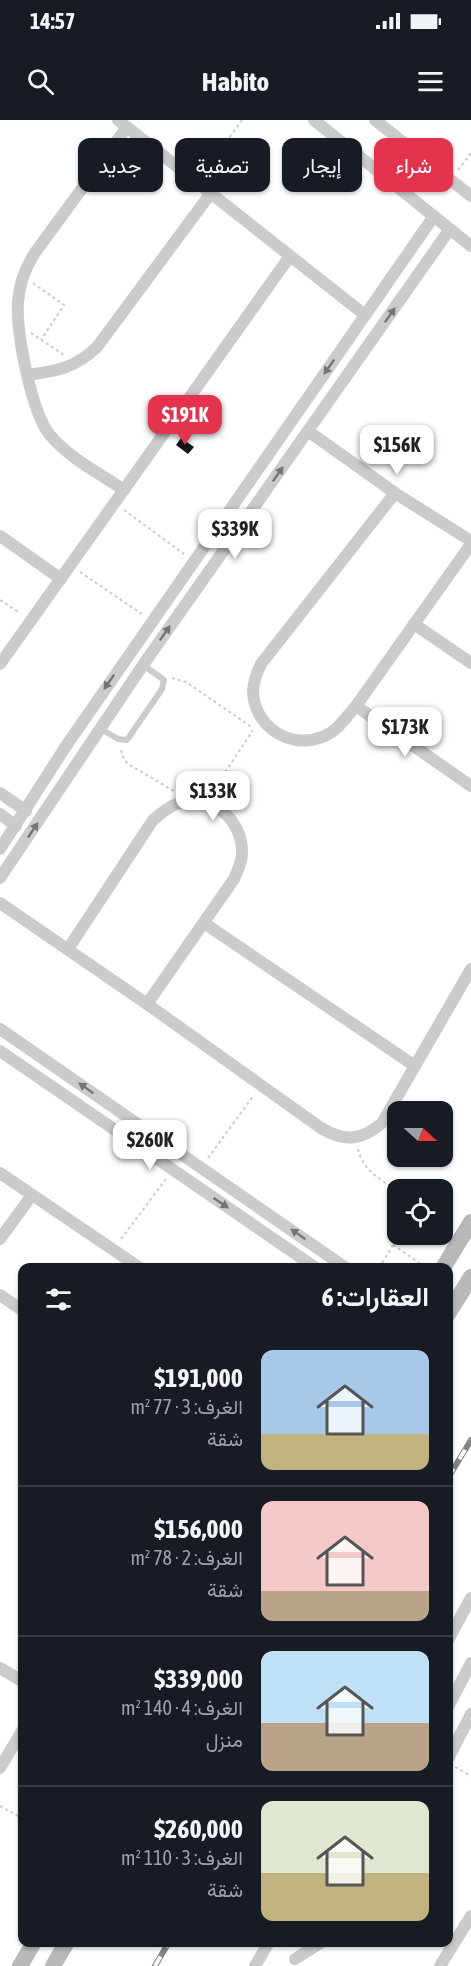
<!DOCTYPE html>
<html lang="ar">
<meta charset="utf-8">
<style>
body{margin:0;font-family:"Asap Condensed",Vazirmatn,sans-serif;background:#20242c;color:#f1f3f6;direction:rtl;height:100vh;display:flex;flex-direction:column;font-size:22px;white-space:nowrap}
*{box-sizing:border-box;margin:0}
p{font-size:20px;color:#9ea1a6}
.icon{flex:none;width:33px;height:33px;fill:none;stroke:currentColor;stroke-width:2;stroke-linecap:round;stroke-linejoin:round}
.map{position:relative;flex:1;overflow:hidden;direction:ltr}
.drawer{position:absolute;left:18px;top:1143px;width:435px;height:684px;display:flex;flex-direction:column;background:#171b24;border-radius:12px;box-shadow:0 2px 4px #0004;direction:rtl}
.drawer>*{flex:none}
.hud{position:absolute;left:18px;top:18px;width:435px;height:54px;direction:rtl;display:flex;gap:12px}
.needle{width:39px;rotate:111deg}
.fabs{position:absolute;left:387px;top:981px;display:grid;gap:12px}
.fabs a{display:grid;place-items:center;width:66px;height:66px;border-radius:12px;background:#171b24;box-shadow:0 2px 4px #0004;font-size:30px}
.price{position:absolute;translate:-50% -51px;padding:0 14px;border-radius:12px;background:#fff;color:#222;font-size:20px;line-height:39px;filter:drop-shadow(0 2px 3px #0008)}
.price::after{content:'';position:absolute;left:50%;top:36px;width:18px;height:14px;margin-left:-9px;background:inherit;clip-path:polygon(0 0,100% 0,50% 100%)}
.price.current{background:#e3334e;color:#fff}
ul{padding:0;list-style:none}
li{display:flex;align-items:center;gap:18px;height:150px;padding:0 24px}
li+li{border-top:2px solid #363941}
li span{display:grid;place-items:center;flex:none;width:168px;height:120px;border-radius:12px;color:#555}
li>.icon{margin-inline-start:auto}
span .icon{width:72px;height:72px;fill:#fffc;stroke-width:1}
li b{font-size:26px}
h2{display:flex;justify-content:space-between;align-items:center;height:72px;padding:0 24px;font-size:26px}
.chip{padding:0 21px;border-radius:12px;background:#171b24;box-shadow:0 2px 4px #0004;font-size:21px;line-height:54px}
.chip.current{background:#e3334e;color:#fff}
.status{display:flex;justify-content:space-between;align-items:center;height:42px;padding:0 30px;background:#171b24;direction:ltr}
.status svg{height:16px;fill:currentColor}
header{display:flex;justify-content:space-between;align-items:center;height:78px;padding:0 24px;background:#171b24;font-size:27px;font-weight:700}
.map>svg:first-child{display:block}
.building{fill:#151515}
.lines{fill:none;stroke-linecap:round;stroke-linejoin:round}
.path{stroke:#cbcbcb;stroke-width:2;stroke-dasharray:3 3;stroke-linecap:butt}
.lane{stroke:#cbcbcb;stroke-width:6}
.street{stroke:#cbcbcb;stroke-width:12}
.secondary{stroke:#b8b8b8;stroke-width:16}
.rail-casing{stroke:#838383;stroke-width:6}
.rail{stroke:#fff;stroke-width:4;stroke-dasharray:11;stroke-linecap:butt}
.oneway{fill:#757575}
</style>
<div class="status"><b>14:57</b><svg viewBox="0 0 49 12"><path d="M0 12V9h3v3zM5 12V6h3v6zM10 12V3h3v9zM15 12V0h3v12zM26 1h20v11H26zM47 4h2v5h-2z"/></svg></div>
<header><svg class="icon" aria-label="menu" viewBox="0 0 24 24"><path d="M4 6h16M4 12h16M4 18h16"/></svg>Habito<svg class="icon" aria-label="search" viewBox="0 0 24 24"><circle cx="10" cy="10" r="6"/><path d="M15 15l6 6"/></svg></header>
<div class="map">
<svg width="471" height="1846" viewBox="0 0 471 1846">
<rect width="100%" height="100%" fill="#fff"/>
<polygon class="building" points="181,318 194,327 188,334 176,325"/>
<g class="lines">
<g class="path">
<polyline points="458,50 471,33"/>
<polyline points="205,51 242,0"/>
<polyline points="33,163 64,185 41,220"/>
<polyline points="31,213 64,235"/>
<polyline points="124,390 184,434"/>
<polyline points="80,452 142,494"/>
<polyline points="0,480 20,493"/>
<polyline points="172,558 186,562 253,608"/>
<polyline points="121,630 124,639 128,644 174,671"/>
<polyline points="212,672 253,610"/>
<path d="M 358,1029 C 363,1051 380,1059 398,1071"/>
<polyline points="208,1038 254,975"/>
<polyline points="442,1099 451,1105"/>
<polyline points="121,1119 166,1059"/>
<polyline points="393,1125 427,1148"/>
<polyline points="379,1148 400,1114"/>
<polyline points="455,1647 471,1656"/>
<polyline points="0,1686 22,1698"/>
</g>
<polyline class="lane" points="101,609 118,619 127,620 162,569 164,560 143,545"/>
<g class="street">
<polyline points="118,0 365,195"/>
<polyline points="314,0 471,126"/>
<polyline points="375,0 471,76"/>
<path d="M 28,255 C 57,251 75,248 97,227 L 211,73"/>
<polyline points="308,311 395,373 471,421"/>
<path d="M 124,370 C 99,353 69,338 50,315 C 31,292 16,211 18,182 C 19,164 25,149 34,134 L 127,7"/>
<path d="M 395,373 L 261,544 C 257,552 254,561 253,570 C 253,606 290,630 322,617 C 337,612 346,597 356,586 L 471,424"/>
<polyline points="0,416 61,459"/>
<polyline points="414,504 471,543"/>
<polyline points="0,544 290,136"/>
<polyline points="356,586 471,666"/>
<polyline points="0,673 26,691"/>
<polyline points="0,694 16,706"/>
<polyline points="0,729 66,626 434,96"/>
<polyline points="0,758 143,545 450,109"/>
<path d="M 0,783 L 147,884 L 321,1008 C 344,1022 361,1021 382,1003 L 471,849"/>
<polyline points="204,803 415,946"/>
<path d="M 68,829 L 153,700 C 160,694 167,688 176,684 C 208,671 243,698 242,733 C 242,742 238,750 234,759 L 147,884"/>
<polyline points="0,909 346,1148"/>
<polyline points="0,931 316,1148"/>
<polyline points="0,1053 140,1148"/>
<polyline points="0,1119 32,1075"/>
<polyline points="0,1175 22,1190"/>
<polyline points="448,1520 471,1478"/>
<polyline points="0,1548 22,1561"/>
<polyline points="448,1587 471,1543"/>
<polyline points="448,1639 471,1594"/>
<polyline points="0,1648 22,1611"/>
<polyline points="295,1839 322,1822"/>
<polyline points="255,1846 269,1822"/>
<polyline points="440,1846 471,1796"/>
</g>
<g class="secondary">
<polyline points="443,1148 471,1102"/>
<polyline points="448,1194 471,1157"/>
<polyline points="20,1846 34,1822"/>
<polyline points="53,1846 67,1822"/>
</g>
<g class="rail-casing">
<g id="rail">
<polyline points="448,1358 471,1320"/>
<polyline points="155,1846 169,1822"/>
</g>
</g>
<use href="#rail" class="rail"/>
</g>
<defs><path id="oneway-solid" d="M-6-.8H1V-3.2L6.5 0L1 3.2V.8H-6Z" transform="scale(1.5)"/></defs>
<g class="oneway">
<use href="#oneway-solid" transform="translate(390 195) rotate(-55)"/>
<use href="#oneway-solid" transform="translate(329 247) rotate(125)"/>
<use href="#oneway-solid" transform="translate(278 354) rotate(-55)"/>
<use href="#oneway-solid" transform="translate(165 513) rotate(-55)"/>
<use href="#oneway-solid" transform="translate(109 562) rotate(125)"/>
<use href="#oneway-solid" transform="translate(33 710) rotate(-56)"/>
<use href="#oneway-solid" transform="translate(86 968) rotate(-145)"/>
<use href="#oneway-solid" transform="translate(221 1083) rotate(34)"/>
<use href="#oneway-solid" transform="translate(298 1114) rotate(-145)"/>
</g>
</svg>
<div class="fabs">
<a><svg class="needle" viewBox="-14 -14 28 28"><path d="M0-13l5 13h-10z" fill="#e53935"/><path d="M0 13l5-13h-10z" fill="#9ea1a6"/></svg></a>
<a><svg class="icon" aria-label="locate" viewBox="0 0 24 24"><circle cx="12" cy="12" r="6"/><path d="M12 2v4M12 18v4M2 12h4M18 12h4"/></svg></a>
</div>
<b class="price current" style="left:185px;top:326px">$191K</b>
<b class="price" style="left:397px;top:356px">$156K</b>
<b class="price" style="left:235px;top:440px">$339K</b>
<b class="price" style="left:405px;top:638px">$173K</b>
<b class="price" style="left:213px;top:702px">$133K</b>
<b class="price" style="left:150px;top:1051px">$260K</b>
<div class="hud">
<a class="chip current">شراء</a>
<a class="chip">إيجار</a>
<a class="chip">تصفية</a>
<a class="chip">جديد</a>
</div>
<section class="drawer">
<h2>العقارات: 6<svg class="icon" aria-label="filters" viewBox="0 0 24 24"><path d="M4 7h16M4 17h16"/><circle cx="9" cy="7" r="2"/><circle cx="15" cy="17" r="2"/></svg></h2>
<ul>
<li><span style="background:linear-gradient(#a9c7e8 70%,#c2b280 0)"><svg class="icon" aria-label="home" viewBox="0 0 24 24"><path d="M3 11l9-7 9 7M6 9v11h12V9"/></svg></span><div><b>$191,000</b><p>الغرف: 3 · 77 m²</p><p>شقة</p></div></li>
<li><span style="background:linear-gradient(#f6c9c9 75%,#b9a48a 0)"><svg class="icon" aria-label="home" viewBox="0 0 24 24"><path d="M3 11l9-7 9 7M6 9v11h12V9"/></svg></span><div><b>$156,000</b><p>الغرف: 2 · 78 m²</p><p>شقة</p></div></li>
<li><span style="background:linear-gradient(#bfe0f5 60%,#b9a48a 0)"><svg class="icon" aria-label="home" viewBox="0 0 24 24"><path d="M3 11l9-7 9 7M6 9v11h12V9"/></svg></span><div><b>$339,000</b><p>الغرف: 4 · 140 m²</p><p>منزل</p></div></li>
<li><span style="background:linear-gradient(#dfe7d0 60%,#c2b280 0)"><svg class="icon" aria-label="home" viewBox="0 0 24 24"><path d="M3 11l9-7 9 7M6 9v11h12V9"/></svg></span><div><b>$260,000</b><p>الغرف: 3 · 110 m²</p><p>شقة</p></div></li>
</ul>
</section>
</div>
